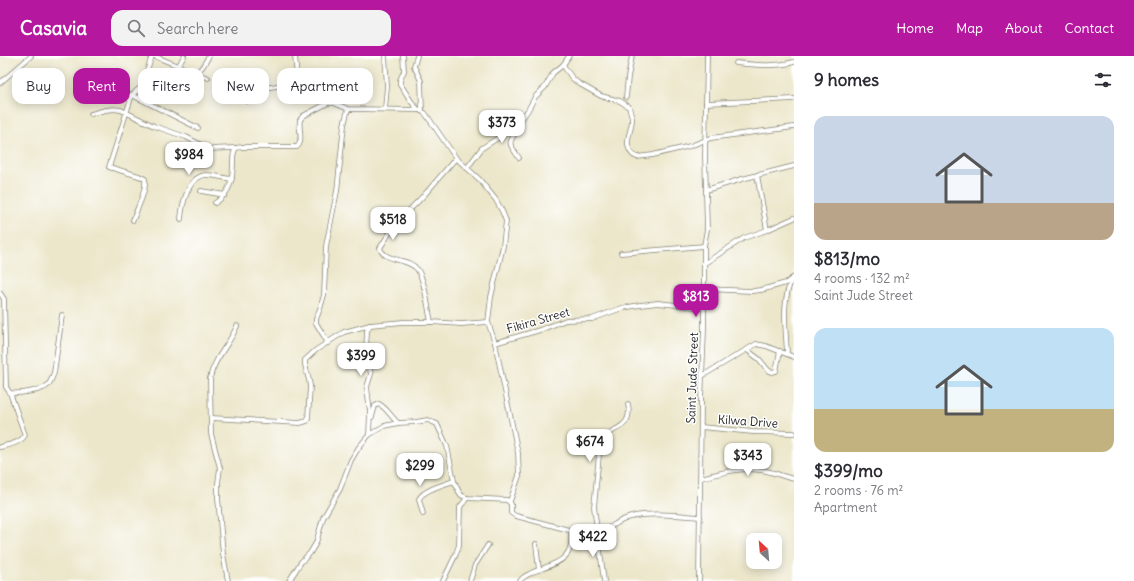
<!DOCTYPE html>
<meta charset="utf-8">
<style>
body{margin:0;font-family:Delius,sans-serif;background:#f2f2f3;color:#2b2b33;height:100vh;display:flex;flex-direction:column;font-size:15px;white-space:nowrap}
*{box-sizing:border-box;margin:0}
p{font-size:13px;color:#7c7c81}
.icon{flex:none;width:22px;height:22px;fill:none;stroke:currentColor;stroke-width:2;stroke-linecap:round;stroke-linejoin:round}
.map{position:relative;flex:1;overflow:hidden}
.sheet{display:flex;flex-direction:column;background:#fff;width:340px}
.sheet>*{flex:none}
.top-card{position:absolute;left:12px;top:12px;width:380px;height:36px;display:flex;gap:8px}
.needle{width:26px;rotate:334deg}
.fabs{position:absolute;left:746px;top:477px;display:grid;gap:8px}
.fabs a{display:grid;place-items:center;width:36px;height:36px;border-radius:8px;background:#fff;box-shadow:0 2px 10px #0003;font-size:20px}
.price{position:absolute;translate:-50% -34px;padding:0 9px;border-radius:8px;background:#fff;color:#222;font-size:13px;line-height:26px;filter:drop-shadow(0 1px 2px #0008)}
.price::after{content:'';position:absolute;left:50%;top:24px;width:12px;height:9px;margin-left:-6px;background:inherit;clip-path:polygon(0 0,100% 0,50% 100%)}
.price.current{background:#b5179e;color:#fff}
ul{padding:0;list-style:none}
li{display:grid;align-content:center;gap:8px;height:212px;padding:0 20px}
li span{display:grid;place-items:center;height:124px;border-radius:12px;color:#555}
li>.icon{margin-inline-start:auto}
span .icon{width:72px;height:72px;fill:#fffc;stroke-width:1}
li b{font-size:17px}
h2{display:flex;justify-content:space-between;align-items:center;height:48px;padding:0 20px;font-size:17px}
.tag{padding:0 14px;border-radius:12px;background:#fff;box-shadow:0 2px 10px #0003;font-size:14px;line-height:36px}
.tag.current{background:#b5179e;color:#fff}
header{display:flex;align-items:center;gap:24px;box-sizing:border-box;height:56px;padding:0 20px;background:#b5179e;color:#fff}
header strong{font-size:19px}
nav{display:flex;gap:22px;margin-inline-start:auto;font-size:14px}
.search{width:280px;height:36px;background:#f2f2f3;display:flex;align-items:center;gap:10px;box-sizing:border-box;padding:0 14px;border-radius:12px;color:#7c7c81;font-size:15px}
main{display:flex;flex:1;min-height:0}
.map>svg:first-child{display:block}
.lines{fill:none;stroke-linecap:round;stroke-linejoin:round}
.street-casing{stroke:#848274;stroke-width:5.5}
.street{stroke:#fff;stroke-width:4}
.labels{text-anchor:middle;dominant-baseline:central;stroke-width:3;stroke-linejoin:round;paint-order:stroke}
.street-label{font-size:12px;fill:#1c1c1c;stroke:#fff}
</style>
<header>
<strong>Casavia</strong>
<div class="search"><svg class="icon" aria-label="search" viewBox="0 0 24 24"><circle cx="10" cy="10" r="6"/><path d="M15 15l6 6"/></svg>Search here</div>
<nav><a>Home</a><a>Map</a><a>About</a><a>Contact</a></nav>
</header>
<main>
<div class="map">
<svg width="794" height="525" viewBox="0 0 794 525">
<rect width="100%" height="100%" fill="#fff"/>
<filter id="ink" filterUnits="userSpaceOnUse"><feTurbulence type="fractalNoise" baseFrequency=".025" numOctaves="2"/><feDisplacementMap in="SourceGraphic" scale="8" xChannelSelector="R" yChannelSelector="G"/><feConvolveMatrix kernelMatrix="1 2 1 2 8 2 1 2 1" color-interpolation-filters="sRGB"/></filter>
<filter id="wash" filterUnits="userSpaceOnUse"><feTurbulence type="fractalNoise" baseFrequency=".012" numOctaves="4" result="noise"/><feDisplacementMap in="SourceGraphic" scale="16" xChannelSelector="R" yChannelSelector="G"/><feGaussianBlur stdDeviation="0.9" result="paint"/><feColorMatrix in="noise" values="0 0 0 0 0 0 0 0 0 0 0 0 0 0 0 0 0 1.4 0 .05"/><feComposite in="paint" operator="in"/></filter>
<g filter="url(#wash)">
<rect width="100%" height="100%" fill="#ece7cb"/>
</g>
<g filter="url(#ink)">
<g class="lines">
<g class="street-casing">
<g id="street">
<polyline points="154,0 208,22"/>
<polyline points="385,0 387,30 385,53"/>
<path d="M 403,0 L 404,15 L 400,24 L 400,28 C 407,37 410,47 419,54"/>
<polyline points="417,0 414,10 421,25 422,55"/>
<path d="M 736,7 C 755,9 776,11 794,6"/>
<path d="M 563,9 L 572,22 L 578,27 L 601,40 L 620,45 L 629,51 C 630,55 632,59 632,63 C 632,76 622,87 633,99 L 637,101 L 653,99 L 690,90 L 711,82 L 794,71"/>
<polyline points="197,17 203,10 209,0"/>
<polyline points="145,20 164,29 168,29 184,0"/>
<polyline points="0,27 31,0"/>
<polyline points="84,41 116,37 132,39 198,72"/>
<polyline points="626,41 628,21 632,0"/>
<polyline points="140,43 142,30 152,0"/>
<polyline points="247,45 251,40 259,33 294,27 297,24 297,21 295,0"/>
<polyline points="706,47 794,43"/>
<path d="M 91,58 C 101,55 110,52 121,54 L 154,70 L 186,81 L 209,93 L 235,92"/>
<path d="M 517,70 C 512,91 504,80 519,102"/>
<polyline points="467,112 482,92 517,70 528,54 535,41 545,31 553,17 563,9 569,0"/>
<polyline points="757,119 767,174"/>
<polyline points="706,134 742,123 794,110"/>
<polyline points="201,135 225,139"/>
<path d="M 215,147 C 231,137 233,122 233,105 C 233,100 233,96 236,92 L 242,91 L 297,91 C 304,85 298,72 300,64 L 303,60 L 328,47 L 334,47 L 348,53 L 419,54 L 425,57 L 456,102 L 479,123 L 496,144 L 502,155 L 506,165 L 503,190 L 491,241 L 488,266 L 495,287 L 518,397 L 519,420 L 510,445"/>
<path d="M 181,163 C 182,149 188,120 206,119 C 215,119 223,122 232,123"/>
<path d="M 133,164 C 137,153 147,134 145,123 L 139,120 L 109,111 L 132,39 L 142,30"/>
<polyline points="621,197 704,190"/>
<polyline points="705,207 744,182 767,174 794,162"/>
<polyline points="705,233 752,235 761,234 786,227 794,221"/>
<path d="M 0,237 L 4,243 L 6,331 L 10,337 C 18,338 42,335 48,329 C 51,326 52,321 54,317 L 62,259"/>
<path d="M 431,266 C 428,253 425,223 417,213 C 409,202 384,206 380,192 L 394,170 L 426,137 L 456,102"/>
<polyline points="328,287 316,267 316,263 320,253 324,239 326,190 337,135 344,69 348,53"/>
<polyline points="495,287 540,274 566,264 592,263 622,252 640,249 658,247 704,252"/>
<polyline points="747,294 759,303 768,314 772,316 776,315 780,295"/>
<path d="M 787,298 C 786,273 781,246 792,223"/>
<polyline points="702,320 756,288 766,290 794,301"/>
<path d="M 372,361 L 375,350 L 379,348 C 387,352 391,361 398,367"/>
<polyline points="211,362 300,367 307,365 308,362 310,330 309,324 305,309 305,304 316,294 344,276 370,269 403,266 431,266 461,268 488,266"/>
<polyline points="701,371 753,376 794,377"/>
<polyline points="369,379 370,356 367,331 371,318 366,295 367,275 370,269"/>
<path d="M 0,391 C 8,389 21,387 25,379 L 10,337"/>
<path d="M 701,422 C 720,417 741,411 760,414 C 772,415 783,421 794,423"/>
<path d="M 423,458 L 419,443 C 423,434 445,428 454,425"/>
<polyline points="536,488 539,514"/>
<path d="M 228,525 L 223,498 L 218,442 L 218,427 L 220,412 L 211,378 L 210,322 C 214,302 230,288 237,270"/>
<path d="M 289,525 L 301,506 L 310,497 L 316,487 L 323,462 L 340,433 L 351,404 L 359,391 L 369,379 L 384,370 L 398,367 L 416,366 L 428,364 L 437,368 L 447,390 L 454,425 L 459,436 L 461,439 L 467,442 L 507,444 L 511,448 L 511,457 L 516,460 L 584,478 C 588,478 593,479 597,477 C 609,474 618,464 631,461 C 649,456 680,459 700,461"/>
<polyline points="443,525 456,498 459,489 460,451 467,442"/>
<polyline points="470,525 475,509 488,489"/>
<path d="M 520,525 C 523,520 528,519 533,516 C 556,507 575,505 571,474"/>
<path d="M 604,525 L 594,451 L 600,388 C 603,370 634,378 628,348"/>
<polyline points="699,525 701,345 704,274 704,190 707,173 705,99 707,0"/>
</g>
</g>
<use href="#street" class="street"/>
</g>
</g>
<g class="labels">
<g class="street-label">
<text transform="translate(538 264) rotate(-16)">Fikira Street</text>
<text transform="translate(692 322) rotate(-88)">Saint Jude Street</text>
<text transform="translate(748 365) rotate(4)">Kilwa Drive</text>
</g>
</g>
</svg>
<div class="fabs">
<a><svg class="needle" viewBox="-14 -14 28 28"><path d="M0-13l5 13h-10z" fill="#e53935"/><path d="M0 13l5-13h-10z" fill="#7c7c81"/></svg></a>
</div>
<b class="price" style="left:502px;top:88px">$373</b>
<b class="price" style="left:189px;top:120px">$984</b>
<b class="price" style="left:393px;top:185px">$518</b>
<b class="price current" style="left:696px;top:262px">$813</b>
<b class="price" style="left:361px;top:321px">$399</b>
<b class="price" style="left:590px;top:407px">$674</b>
<b class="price" style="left:748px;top:421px">$343</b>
<b class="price" style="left:420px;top:431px">$299</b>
<b class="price" style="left:593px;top:502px">$422</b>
<div class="top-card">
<a class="tag">Buy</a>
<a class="tag current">Rent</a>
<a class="tag">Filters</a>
<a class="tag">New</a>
<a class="tag">Apartment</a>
</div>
</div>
<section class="sheet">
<h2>9 homes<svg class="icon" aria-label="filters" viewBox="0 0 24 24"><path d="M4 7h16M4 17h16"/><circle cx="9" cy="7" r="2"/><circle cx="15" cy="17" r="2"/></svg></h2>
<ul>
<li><span style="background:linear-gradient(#c9d6e8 70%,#b9a48a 0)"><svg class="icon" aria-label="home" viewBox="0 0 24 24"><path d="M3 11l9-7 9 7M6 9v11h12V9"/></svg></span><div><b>$813/mo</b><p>4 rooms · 132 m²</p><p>Saint Jude Street</p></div></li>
<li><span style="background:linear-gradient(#bfe0f5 65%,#c2b280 0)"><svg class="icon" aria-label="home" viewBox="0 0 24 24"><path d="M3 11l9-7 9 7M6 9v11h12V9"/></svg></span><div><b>$399/mo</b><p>2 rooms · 76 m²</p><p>Apartment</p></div></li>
</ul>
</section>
</main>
